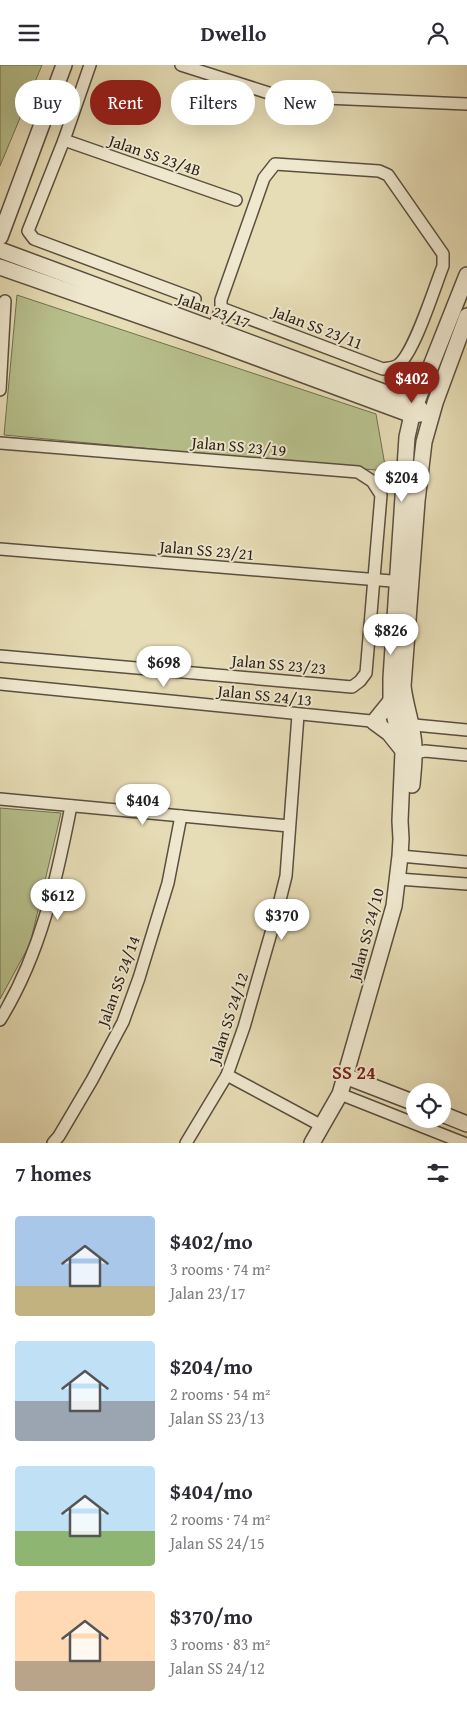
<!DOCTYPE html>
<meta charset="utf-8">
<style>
body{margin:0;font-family:"Gentium Book Plus",serif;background:#f2f2f3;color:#2b2b33;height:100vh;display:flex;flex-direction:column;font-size:19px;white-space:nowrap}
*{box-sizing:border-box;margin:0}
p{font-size:16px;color:#7c7c81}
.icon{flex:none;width:28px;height:28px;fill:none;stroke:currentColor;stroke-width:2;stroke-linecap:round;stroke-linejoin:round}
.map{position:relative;height:1078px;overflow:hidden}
.panel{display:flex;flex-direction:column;background:#fff;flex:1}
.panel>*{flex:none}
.hud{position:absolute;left:15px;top:15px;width:438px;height:45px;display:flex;gap:10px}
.buttons{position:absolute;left:406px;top:1018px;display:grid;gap:10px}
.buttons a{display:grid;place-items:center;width:45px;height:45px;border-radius:50%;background:#fff;box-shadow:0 5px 20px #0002;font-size:25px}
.price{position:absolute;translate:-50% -42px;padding:0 11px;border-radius:18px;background:#fff;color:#222;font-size:16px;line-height:32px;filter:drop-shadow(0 1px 2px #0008)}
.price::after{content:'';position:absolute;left:50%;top:30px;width:15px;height:11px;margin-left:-8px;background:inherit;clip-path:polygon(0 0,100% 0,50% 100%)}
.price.selected{background:#8f2418;color:#fff}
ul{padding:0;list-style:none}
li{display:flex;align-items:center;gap:15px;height:125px;padding:0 15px}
li span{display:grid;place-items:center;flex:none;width:140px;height:100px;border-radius:5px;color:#555}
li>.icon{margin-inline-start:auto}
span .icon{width:60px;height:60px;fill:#fffc;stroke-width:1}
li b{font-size:21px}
h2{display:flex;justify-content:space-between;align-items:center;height:60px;padding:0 15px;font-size:21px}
.chip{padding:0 18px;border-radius:22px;background:#fff;box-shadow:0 5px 20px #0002;font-size:18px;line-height:45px}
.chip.selected{background:#8f2418;color:#fff}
header{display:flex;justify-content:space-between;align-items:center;height:65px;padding:0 15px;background:#fff;font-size:22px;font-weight:800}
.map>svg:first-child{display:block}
.green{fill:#b7c08c;stroke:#717052}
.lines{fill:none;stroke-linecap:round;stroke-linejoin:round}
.minor-casing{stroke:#5a4f3f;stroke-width:14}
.tertiary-casing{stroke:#5a4f3f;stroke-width:18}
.minor{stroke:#efe8cf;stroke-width:11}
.tertiary{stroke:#efe8cf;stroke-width:15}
.labels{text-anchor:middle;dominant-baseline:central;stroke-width:4;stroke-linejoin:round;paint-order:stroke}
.street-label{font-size:16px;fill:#2b2018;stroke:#efe8cf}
.quarter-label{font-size:19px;font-weight:bold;fill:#7a1f14;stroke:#efe8cf}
</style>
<header><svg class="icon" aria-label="menu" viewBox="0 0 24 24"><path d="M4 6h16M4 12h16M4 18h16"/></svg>Dwello<svg class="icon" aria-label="person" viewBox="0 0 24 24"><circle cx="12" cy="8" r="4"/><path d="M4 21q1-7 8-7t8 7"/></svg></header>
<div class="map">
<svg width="467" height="1078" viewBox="0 0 467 1078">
<rect width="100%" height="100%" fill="#e6dcb5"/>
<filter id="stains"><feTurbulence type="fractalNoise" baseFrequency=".004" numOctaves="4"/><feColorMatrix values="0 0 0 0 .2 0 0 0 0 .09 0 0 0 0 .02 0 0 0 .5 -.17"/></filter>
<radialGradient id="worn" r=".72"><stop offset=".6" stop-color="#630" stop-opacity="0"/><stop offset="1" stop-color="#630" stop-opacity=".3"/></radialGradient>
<g class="green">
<polygon points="0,0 42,0 0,101"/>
<polygon points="17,230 376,349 386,406 4,370"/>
<polygon points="0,743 61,748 30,879 0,934"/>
</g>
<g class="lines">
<g class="minor-casing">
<g id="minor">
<polyline points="90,0 64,75 28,166 34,174 195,234"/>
<polyline points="181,0 278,31 467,39"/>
<polyline points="64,75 236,135"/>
<path d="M 211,270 L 221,243 L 221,235 L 264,113 L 275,99 L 379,106 L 388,110 L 443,189 L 443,201 C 435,221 414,289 398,300 C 394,303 387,303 383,304 L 221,243"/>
<polyline points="0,325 5,236"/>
<polyline points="0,378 358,407 372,416 381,430 366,608 360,616 352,622 0,591"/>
<polyline points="0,484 404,517"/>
<polyline points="0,619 381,657"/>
<polyline points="404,659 467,665"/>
<polyline points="415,688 425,686 467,690"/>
<polyline points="0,734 289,761"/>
<polyline points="400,791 467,797"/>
<polyline points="398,814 467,819"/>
<path d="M 0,955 C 41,888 56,817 71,741"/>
<polyline points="227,1010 322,1061"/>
<polyline points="340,1029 464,1078"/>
<polyline points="53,1078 59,1071 92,1015 123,957 139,913 168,818 181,751"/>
<polyline points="186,1078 227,1010 244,962 277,847 286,811 298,650"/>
</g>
</g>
<g class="tertiary-casing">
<g id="tertiary">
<polyline points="0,172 64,0"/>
<polyline points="0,185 416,339 422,346"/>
<polyline points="0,202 209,275 412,350 420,349"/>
<polyline points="391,636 374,657 389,668 401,683"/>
<path d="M 412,720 C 413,704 416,688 413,672 C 411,655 405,639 403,621 L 417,436 L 424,377 L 435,338 L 467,251"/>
<polyline points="345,1011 415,1038"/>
<polyline points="442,1049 467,1059"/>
<polyline points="312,1078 340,1029 394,841 400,791 401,774 400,756 403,687 391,636 391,613 407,372 412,350 421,326 467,210"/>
</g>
</g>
<use href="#minor" class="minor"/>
<use href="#tertiary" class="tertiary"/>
</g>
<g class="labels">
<g class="street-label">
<text transform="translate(155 90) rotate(19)">Jalan SS 23/4B</text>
<text transform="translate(214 245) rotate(20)">Jalan 23/17</text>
<text transform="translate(318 262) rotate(21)">Jalan SS 23/11</text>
<text transform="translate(239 381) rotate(5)">Jalan SS 23/19</text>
<text transform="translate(207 485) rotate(5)">Jalan SS 23/21</text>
<text transform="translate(279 599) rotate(5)">Jalan SS 23/23</text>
<text transform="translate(265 630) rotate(6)">Jalan SS 24/13</text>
<text transform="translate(366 869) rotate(-75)">Jalan SS 24/10</text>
<text transform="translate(118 916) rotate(-70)">Jalan SS 24/14</text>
<text transform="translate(228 953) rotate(-72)">Jalan SS 24/12</text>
</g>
<g class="quarter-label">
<text x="354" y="1007">SS 24</text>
</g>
</g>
<rect width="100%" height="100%" filter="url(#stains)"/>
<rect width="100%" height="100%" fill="url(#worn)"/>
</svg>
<div class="buttons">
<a><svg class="icon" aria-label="locate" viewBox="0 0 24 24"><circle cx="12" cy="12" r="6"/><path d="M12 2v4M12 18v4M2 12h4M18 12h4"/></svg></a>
</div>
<b class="price selected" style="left:412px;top:339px">$402</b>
<b class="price" style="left:402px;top:438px">$204</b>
<b class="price" style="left:391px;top:591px">$826</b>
<b class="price" style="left:164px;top:623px">$698</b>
<b class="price" style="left:143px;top:761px">$404</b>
<b class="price" style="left:58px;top:856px">$612</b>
<b class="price" style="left:282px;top:876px">$370</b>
<div class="hud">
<a class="chip">Buy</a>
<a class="chip selected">Rent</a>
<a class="chip">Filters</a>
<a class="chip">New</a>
</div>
</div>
<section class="panel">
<h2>7 homes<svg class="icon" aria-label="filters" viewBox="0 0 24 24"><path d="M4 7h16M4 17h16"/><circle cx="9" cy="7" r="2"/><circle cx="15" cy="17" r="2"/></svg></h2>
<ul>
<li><span style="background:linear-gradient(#a9c7e8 70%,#c2b280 0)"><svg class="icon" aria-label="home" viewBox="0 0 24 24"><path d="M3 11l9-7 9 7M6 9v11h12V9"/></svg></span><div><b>$402/mo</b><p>3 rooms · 74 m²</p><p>Jalan 23/17</p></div></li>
<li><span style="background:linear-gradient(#bfe0f5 60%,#9aa5b1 0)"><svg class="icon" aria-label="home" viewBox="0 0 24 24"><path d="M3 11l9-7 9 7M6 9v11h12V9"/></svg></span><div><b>$204/mo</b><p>2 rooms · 54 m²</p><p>Jalan SS 23/13</p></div></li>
<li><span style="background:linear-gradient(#bfe0f5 65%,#8fb573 0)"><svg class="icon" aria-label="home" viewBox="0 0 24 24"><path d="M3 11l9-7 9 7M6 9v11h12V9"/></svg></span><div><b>$404/mo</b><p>2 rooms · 74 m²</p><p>Jalan SS 24/15</p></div></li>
<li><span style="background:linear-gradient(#ffd9b3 70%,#b9a48a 0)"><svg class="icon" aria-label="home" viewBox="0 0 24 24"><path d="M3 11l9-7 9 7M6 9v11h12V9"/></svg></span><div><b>$370/mo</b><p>3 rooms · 83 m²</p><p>Jalan SS 24/12</p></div></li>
</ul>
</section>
